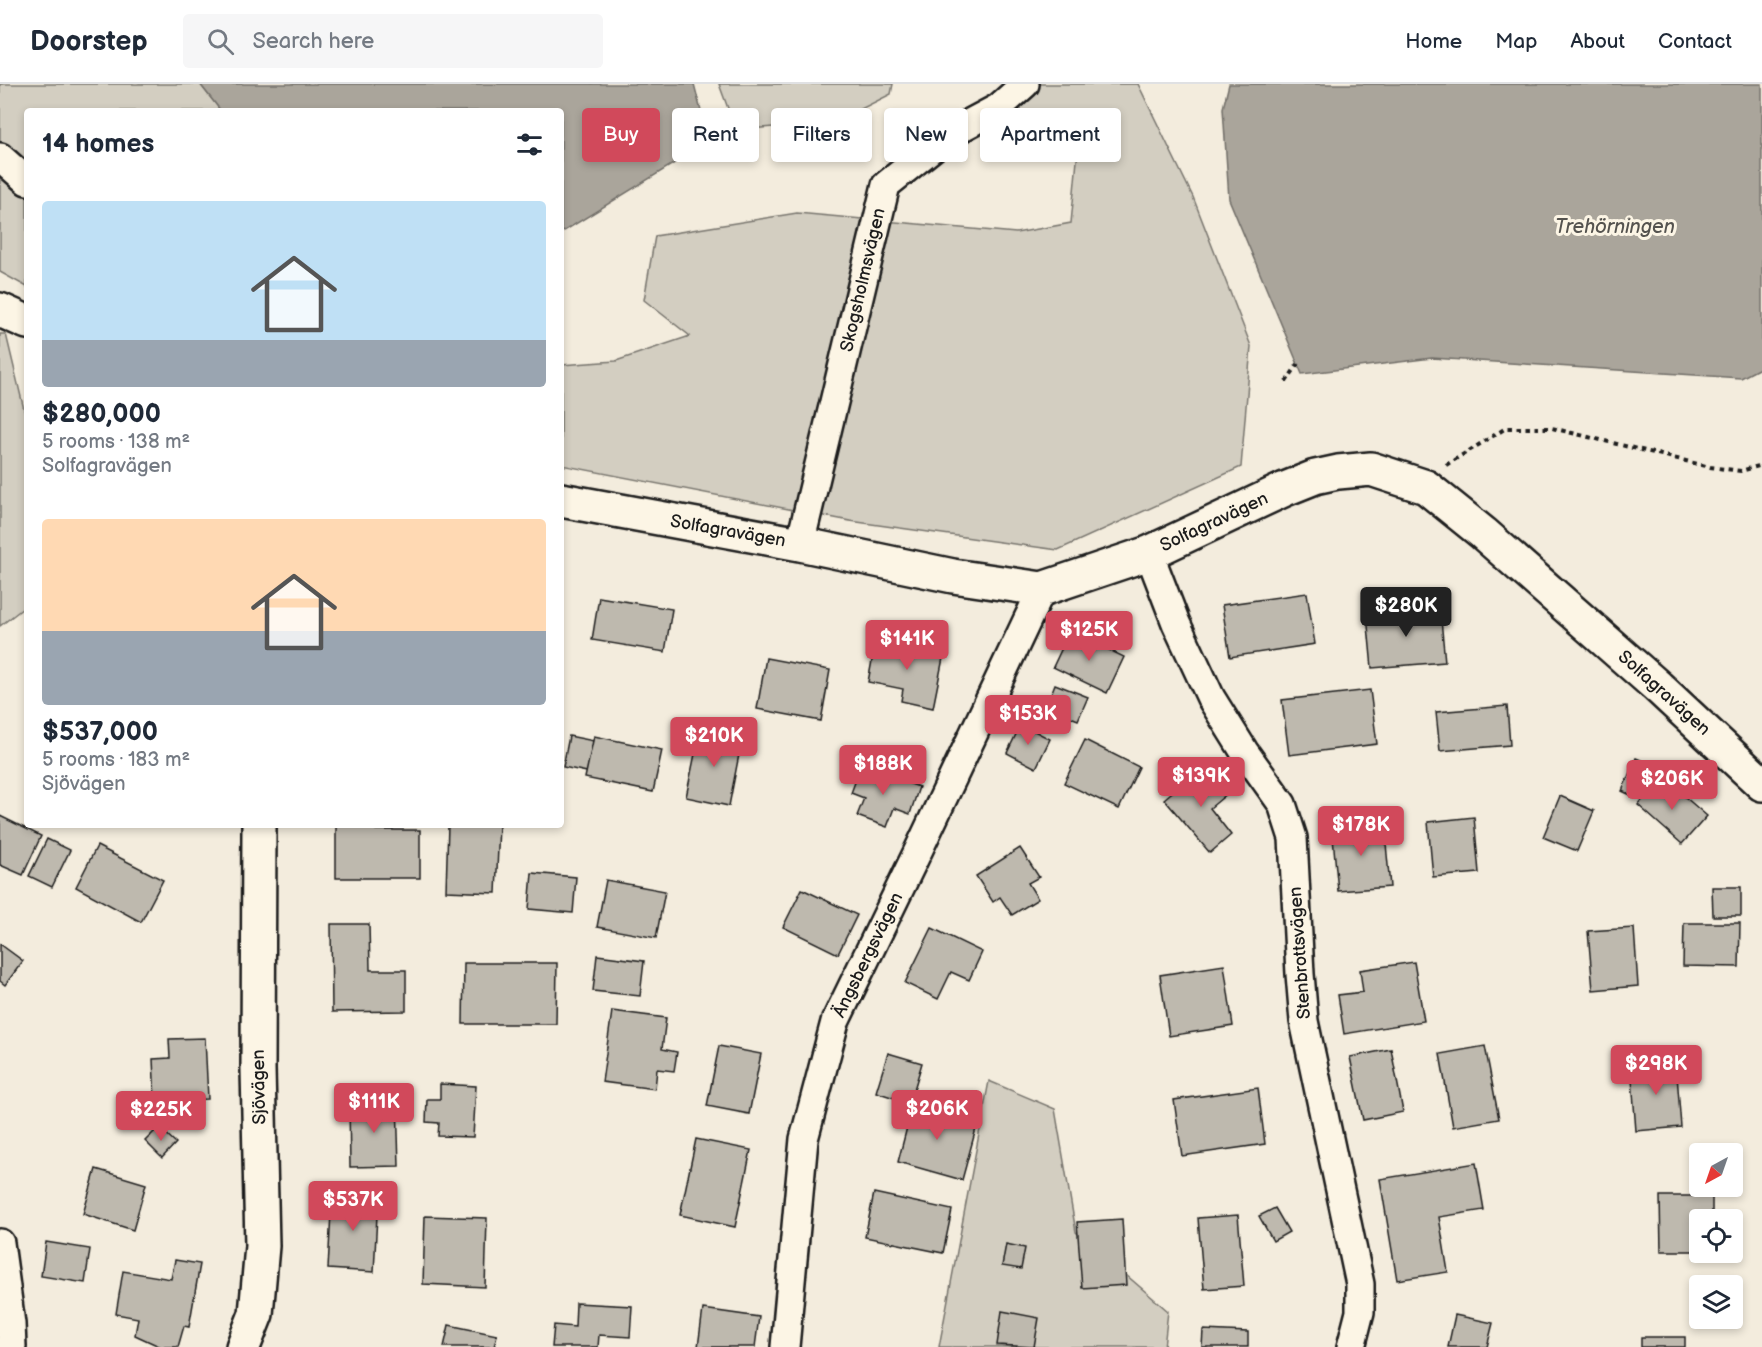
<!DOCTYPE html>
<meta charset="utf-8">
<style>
body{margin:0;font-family:"Balsamiq Sans",sans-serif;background:#f6f6f7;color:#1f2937;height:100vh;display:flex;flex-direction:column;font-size:22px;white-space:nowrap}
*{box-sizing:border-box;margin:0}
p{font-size:20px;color:#747a83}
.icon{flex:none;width:33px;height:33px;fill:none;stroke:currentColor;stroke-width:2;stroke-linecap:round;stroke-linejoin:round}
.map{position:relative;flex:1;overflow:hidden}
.side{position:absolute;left:24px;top:24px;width:540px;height:720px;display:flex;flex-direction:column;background:#fff;border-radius:6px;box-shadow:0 3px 9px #0003}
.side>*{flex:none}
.top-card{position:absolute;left:582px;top:24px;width:570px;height:54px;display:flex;gap:12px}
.needle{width:39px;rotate:220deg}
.tools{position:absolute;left:1689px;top:1059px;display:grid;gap:12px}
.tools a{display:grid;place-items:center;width:54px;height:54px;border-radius:6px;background:#fff;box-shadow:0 3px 9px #0003;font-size:30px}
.price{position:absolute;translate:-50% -51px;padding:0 14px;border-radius:6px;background:#d1495b;color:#fff;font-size:20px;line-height:39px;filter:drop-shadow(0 2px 3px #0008)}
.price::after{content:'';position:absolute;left:50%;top:36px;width:18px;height:14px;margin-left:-9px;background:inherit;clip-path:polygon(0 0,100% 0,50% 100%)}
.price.on{background:#222;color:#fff}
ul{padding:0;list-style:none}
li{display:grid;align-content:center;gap:12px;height:318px;padding:0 18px}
li span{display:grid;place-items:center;height:186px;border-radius:6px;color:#555}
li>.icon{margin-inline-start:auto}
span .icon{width:108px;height:108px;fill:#fffc;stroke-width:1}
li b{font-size:26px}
h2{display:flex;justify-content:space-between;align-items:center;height:72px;padding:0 18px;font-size:26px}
.chip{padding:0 21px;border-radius:6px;background:#fff;box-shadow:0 3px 9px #0003;font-size:21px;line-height:54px}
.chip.on{background:#d1495b;color:#fff}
header{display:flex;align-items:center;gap:36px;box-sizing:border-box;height:84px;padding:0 30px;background:#fff;border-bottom:2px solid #e0e1e3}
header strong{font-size:28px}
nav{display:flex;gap:33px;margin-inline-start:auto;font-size:21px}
.search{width:420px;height:54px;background:#f6f6f7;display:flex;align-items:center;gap:15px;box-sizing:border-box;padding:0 21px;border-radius:6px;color:#747a83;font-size:22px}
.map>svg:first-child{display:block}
.green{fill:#d3cec1;stroke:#78756e;stroke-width:1.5}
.water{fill:#aaa59b;stroke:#716e68;stroke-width:1.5}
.building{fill:#beb9ae;stroke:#1c1c1c;stroke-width:1.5}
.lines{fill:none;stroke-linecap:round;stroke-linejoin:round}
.minor-casing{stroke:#1c1c1c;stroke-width:32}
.tertiary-casing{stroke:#1c1c1c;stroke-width:38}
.path{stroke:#1c1c1c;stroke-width:4;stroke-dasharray:4.5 4.5;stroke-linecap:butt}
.minor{stroke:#fcf5e5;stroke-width:27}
.tertiary{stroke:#fcf5e5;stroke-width:33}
.labels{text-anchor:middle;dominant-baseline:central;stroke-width:6;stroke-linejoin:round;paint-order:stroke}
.street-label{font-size:18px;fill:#1c1c1c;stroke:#fcf5e5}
.water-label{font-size:20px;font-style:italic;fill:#55534f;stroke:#fcf5e5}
</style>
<header>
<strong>Doorstep</strong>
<div class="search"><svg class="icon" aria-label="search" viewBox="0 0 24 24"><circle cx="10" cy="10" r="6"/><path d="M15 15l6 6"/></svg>Search here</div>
<nav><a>Home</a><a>Map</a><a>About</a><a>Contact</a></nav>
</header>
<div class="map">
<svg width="1762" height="1263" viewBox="0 0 1762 1263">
<rect width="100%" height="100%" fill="#f3ecdd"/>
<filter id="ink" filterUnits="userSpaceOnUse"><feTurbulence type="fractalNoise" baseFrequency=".0167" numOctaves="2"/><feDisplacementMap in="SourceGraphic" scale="12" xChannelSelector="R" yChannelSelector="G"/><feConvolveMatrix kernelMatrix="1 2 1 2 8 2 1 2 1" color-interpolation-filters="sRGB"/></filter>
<g filter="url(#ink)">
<g class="green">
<polygon points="0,0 200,0 221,27 27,27 27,203 0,188"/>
<polygon points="719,0 893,0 891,10 835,38 736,46"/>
<polygon points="1034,0 1138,0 1193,113 1251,262 1241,383 1058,466 850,437 561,381 561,281 616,277 690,252 644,216 655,152 797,129 1016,149 1071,139 1078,66 994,44"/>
<polygon points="0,250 6,250 27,338 27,521 0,542"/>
<polygon points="989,997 1055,1025 1076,1148 1168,1227 1164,1263 939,1263"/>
</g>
<g class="water">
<polygon points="200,0 694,0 709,58 561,149 561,27 221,27"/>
<polygon points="1229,0 1762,0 1762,283 1741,294 1432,274 1302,290 1229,115 1223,24"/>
</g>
<g class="building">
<polygon points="1307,509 1315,560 1230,573 1222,521"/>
<polygon points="599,513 672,525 665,568 592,556"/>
<polygon points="1440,525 1445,578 1372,584 1367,531"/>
<polygon points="1070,547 1124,573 1107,609 1053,583"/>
<polygon points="876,555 944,569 933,624 901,617 903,605 868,598"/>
<polygon points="766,574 830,586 821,637 757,625"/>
<polygon points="1055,600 1088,613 1078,636 1046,623"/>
<polygon points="1370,606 1377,660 1289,671 1282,616"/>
<polygon points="1507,622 1510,661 1440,667 1436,628"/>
<polygon points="1021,640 1050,655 1036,684 1007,669"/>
<polygon points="700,646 742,655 729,722 686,713"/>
<polygon points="569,652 594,657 587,688 563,683"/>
<polygon points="594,652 662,666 653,708 585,694"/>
<polygon points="1085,656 1139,683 1119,725 1064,699"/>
<polygon points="1636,674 1650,680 1635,713 1622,707"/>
<polygon points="1204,681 1228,709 1210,724 1231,751 1210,769 1164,715"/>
<polygon points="861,682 919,703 910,730 894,724 887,743 857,732 864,714 851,709"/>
<polygon points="1662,693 1707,732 1682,760 1638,721"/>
<polygon points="1560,712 1594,727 1577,767 1543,753"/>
<polygon points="0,732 41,752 23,791 0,781"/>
<polygon points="1474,733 1479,789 1433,793 1428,738"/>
<polygon points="1384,738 1390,803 1338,807 1332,743"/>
<polygon points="336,741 376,741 376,746 420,746 420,794 336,794"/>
<polygon points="448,741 499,741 496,809 446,807"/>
<polygon points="47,755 70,766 52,803 29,792"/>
<polygon points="97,762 163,796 141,838 76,803"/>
<polygon points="1020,764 1039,793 1028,799 1038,815 1012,831 1000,813 993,818 976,792"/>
<polygon points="532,789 576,793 573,829 529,825"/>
<polygon points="606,796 665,807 656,854 597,843"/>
<polygon points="1712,803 1741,803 1741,832 1713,832"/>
<polygon points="802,805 857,831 838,870 783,843"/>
<polygon points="1684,839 1740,839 1739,883 1683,882"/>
<polygon points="331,840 369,840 370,886 406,886 406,927 332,928"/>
<polygon points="932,844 982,868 969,896 951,888 938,915 905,899"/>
<polygon points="1634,844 1638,902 1593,906 1588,847"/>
<polygon points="0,860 23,877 5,901 0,897"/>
<polygon points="597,871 644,877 640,912 593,907"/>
<polygon points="1414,878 1424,937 1344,950 1338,911 1363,908 1360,886"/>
<polygon points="464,879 557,879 556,940 463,940"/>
<polygon points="1224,881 1233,942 1169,952 1160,891"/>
<polygon points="612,927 666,934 662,965 677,968 674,987 657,985 655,1005 602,998"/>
<polygon points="205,954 208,1015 155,1017 153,975 170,974 169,955"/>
<polygon points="719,962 761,970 749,1030 707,1022"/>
<polygon points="1485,962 1499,1035 1453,1043 1440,970"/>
<polygon points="1391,965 1403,1028 1363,1036 1350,973"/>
<polygon points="888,969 922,979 910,1019 876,1008"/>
<polygon points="1676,978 1681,1043 1636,1047 1631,982"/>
<polygon points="440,1000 476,1002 473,1053 438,1052 439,1039 426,1038 427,1015 440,1015"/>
<polygon points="1258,1004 1265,1060 1182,1072 1174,1016"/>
<polygon points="914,1016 953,1026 952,1034 977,1041 962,1096 898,1078"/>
<polygon points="397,1017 399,1082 350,1083 349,1019"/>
<polygon points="159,1043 176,1059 162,1074 145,1057"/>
<polygon points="696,1055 751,1066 735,1143 680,1131"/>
<polygon points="1476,1079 1484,1126 1439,1133 1448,1188 1397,1196 1380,1095"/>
<polygon points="96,1085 146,1100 133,1146 83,1130"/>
<polygon points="332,1109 378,1112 374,1188 328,1185"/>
<polygon points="874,1109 952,1126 943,1169 865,1153"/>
<polygon points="1660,1112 1712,1112 1712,1136 1700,1136 1700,1167 1661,1167"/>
<polygon points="1275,1124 1289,1148 1273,1157 1259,1132"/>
<polygon points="1238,1131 1244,1202 1204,1205 1198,1134"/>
<polygon points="425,1132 487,1134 485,1203 423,1200"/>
<polygon points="1122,1135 1126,1201 1082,1204 1077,1138"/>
<polygon points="46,1158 90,1165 85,1199 41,1192"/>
<polygon points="1006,1160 1025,1164 1021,1185 1002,1182"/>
<polygon points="175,1176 200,1180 189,1243 184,1242 178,1263 161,1263 135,1251 138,1234 116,1230 123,1187 171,1195"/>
<polygon points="576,1219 632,1222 630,1253 599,1251 598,1263 552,1263 554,1241 575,1243"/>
<polygon points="703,1225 759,1233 755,1263 698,1263"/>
<polygon points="1002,1227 1039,1234 1034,1263 997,1261"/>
<polygon points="1455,1231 1493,1239 1487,1263 1448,1263"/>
<polygon points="449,1241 497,1251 494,1263 444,1263"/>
<polygon points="1203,1246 1248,1248 1248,1263 1202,1263"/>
<rect x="1641" y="1253" width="44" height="10"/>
</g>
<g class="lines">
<g class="minor-casing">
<g id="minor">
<polyline points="0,73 27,97"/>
<polyline points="800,460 886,101 951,49 998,24 1025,0"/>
<polyline points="1149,469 1176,539 1211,614 1244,667 1282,720 1293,754 1300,890 1304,937 1360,1200 1360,1228 1351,1263"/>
<polyline points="0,1159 11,1240 12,1263"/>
<polyline points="785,1263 804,1055 835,938 919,765 1042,505"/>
</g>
</g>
<g class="tertiary-casing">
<g id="tertiary">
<polyline points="0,226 27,238"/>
<polyline points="561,416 800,460 953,492 1042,505 1149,469 1285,405 1315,393 1338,388 1371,385 1426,403 1483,449 1658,603 1762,700"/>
<polyline points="243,1263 256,1230 262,1162 258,985 259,741"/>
</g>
</g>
<g class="path">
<polyline points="1286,298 1298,280"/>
<polyline points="1446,381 1506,344 1552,344 1710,383 1741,387 1762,381"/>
</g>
<use href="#minor" class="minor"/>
<use href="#tertiary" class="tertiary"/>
</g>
</g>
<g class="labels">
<g class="street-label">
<text transform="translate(863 196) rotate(-77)">Skogsholmsvägen</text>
<text transform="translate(1214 438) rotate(-25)">Solfagravägen</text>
<text transform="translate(728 447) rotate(10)">Solfagravägen</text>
<text transform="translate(1664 609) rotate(42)">Solfagravägen</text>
<text transform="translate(1300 869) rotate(-94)">Stenbrottsvägen</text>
<text transform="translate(868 871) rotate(-64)">Ängsbergsvägen</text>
<text transform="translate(259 1003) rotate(-91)">Sjövägen</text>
</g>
<g class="water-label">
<text x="1615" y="143">Trehörningen</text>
</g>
</g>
</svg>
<div class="tools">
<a><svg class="needle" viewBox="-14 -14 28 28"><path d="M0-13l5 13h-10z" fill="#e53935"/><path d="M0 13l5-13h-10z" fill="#747a83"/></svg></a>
<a><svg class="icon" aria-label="locate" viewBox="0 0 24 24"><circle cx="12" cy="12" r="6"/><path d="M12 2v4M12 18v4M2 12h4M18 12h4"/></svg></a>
<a><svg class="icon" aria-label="layers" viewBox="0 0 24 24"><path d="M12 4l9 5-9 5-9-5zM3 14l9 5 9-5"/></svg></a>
</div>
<b class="price on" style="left:1406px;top:554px">$280K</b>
<b class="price" style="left:1089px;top:578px">$125K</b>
<b class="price" style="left:907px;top:587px">$141K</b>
<b class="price" style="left:1028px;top:662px">$153K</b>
<b class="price" style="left:714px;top:684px">$210K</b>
<b class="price" style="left:883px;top:712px">$188K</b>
<b class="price" style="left:1201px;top:724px">$139K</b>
<b class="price" style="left:1672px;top:727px">$206K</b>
<b class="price" style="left:1361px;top:773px">$178K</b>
<b class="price" style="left:1656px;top:1012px">$298K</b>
<b class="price" style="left:374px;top:1050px">$111K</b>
<b class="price" style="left:937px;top:1057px">$206K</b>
<b class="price" style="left:161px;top:1058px">$225K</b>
<b class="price" style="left:353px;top:1148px">$537K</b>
<div class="top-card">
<a class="chip on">Buy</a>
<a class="chip">Rent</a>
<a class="chip">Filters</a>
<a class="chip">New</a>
<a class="chip">Apartment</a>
</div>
<section class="side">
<h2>14 homes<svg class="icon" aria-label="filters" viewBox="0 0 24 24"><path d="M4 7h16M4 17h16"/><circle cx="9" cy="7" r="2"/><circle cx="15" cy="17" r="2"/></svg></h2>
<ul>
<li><span style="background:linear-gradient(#bfe0f5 75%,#9aa5b1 0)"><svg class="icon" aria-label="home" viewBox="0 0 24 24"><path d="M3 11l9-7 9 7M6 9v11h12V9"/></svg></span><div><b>$280,000</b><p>5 rooms · 138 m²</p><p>Solfagravägen</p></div></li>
<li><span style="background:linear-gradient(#ffd9b3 60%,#9aa5b1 0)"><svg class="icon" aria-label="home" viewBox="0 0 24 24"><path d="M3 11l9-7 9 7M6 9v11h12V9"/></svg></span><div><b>$537,000</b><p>5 rooms · 183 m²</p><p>Sjövägen</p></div></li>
</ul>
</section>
</div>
